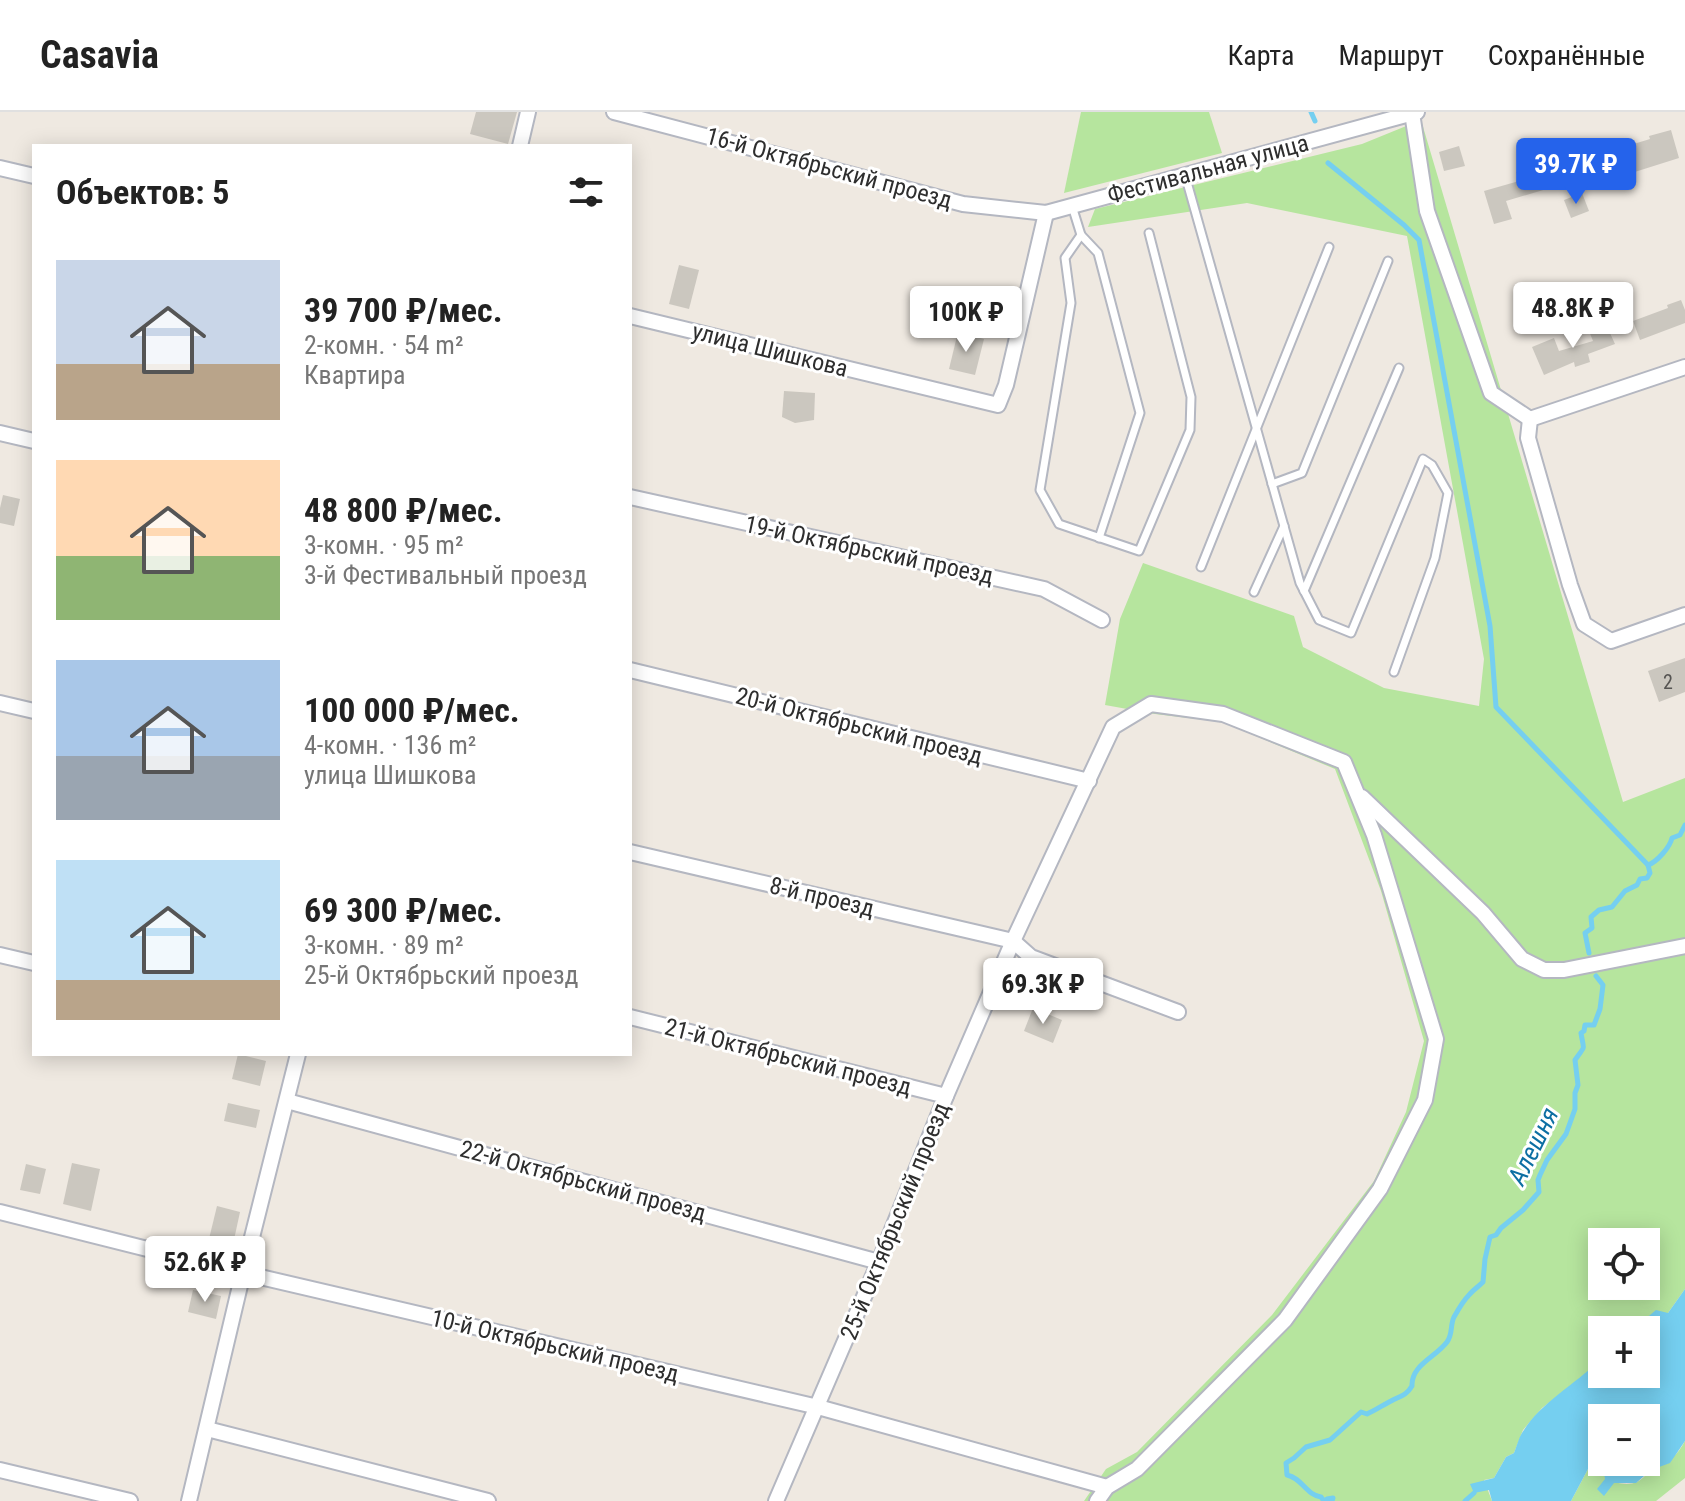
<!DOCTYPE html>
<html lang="ru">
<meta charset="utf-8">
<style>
body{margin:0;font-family:"Roboto Condensed",sans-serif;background:#f6f6f6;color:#222;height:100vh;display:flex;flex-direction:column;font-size:30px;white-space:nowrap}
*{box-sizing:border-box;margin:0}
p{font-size:26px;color:#767676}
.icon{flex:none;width:44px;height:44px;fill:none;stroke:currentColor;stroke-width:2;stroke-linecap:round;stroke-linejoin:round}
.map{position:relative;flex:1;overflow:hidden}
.details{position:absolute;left:32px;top:32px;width:600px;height:912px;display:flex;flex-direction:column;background:#fff;border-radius:0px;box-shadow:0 4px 20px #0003}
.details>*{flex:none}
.controls{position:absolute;left:1588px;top:1116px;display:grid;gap:16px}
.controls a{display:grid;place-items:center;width:72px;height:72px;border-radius:0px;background:#fff;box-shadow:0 4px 20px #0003;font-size:40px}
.price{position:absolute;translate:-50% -68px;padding:0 18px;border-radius:8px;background:#fff;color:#222;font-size:26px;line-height:52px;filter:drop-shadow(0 2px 4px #0008)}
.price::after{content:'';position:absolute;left:50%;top:48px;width:24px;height:18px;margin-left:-12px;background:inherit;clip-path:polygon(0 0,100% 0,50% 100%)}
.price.current{background:#2563eb;color:#fff}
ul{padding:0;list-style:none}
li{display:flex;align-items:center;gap:24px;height:200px;padding:0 24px}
li span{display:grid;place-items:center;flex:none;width:224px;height:160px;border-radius:0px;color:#555}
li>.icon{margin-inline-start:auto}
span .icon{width:96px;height:96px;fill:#fffc;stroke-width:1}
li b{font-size:34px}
h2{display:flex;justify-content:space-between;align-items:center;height:96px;padding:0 24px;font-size:34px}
header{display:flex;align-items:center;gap:48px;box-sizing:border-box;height:112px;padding:0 40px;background:#fff;border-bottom:2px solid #e0e0e0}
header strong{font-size:38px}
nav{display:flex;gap:44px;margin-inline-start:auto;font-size:28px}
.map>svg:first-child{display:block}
.green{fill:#b6e59e;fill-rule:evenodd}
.water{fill:#75cff0;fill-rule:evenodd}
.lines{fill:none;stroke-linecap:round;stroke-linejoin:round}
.stream{stroke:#75cff0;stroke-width:5}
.building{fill:#cbc7bf}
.service-casing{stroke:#b4b7c1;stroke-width:11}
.minor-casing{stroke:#b4b7c1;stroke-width:18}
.service{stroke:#fff;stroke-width:7}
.minor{stroke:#fff;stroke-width:14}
.labels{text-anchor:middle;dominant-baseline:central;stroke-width:6;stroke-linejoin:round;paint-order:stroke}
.number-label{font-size:20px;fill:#555452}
.street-label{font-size:24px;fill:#2e2e2e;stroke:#fff}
.water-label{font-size:26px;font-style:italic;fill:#0d6fa3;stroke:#fff}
</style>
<header>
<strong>Casavia</strong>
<nav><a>Карта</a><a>Маршрут</a><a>Сохранённые</a></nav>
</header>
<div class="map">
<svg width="1685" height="1389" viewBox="0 0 1685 1389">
<rect width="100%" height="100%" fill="#efe9e1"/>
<g class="green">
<polygon points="1081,0 1209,0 1222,41 1064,81"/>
<path d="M 1421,8 L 1623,690 L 1685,666 L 1685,1177 L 1668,1201 L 1637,1214 L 1635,1218 L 1602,1218 L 1602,1247 L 1581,1266 L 1542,1296 L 1523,1318 L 1514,1341 L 1506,1345 L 1494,1366 L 1484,1368 L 1492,1389 L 1084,1389 L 1106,1357 L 1137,1340 L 1272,1203 L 1374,1069 L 1406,1000 L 1424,929 L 1381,779 L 1335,657 L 1222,610 L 1155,602 L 1105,593 L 1120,507 L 1143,451 L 1294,504 L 1303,535 L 1384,576 L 1479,594 L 1484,547 L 1407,124 L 1247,91 L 1088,115 L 1095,97 L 1362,32 ZM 1602,1130 L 1646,1130 L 1646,1174 L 1602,1174 Z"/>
<path d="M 1685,1329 L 1685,1366 L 1656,1389 L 1571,1389 L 1588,1357 L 1603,1356 L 1606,1367 C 1614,1371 1628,1374 1637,1370 C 1643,1367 1647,1361 1652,1358 C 1668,1351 1677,1344 1685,1329 Z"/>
</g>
<path class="water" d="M 1685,1177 L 1685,1329 L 1670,1351 L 1651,1358 L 1636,1371 L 1614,1371 L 1604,1384 L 1597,1377 L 1605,1367 L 1603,1356 L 1588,1357 L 1571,1389 L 1492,1389 L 1489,1378 L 1474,1381 L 1470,1372 L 1494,1366 L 1506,1345 L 1514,1341 C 1517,1334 1519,1324 1524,1318 C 1540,1292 1576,1271 1599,1249 L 1602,1247 L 1602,1262 L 1646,1262 L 1646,1218 L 1635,1218 L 1637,1214 L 1656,1198 L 1668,1201 ZM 1602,1306 L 1646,1306 L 1646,1350 L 1602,1350 Z"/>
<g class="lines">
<g class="stream">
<polyline points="1311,0 1315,9"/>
<polyline points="1328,51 1404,113 1419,128 1490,514 1496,595 1648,753"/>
<path d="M 1589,841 L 1585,821 L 1592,816 L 1591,805 L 1599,798 L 1612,795 L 1625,779 L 1637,773 L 1640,767 L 1647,766 L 1650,761 L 1648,753 C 1657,750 1670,735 1672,726 L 1680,723 L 1685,713"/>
<path d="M 1324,1389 L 1321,1385 C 1306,1383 1302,1366 1287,1363 L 1286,1351 L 1294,1346 L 1306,1335 L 1330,1328 L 1361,1300 L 1367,1302 C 1376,1298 1383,1293 1391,1289 C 1400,1284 1406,1284 1412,1274 C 1411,1253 1436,1245 1447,1230 C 1453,1222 1450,1213 1454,1205 C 1458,1198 1463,1189 1469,1183 C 1473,1178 1478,1175 1483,1170 L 1485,1147 L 1490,1125 L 1496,1123 L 1501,1116 L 1523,1098 L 1539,1080 L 1538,1068 L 1540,1063 L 1547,1048 L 1566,1022 L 1575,997 L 1575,981 L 1578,973 L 1575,948 C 1586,932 1584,940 1581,921 L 1584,919 L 1585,913 L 1594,913 L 1600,897 L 1603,873 L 1596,864"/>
<polyline points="1327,1389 1327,1387 1333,1386 1332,1389"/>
<polyline points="1465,1389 1474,1381"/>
</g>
</g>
<g class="building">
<polygon points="476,0 517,0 508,32 470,22"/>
<polygon points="1671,18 1679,46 1622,64 1614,38 1650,27 1649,24"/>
<polygon points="1459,34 1465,54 1444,59 1439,40"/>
<polygon points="1587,38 1596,66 1576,73 1567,45"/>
<polygon points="1543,52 1550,76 1506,89 1512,107 1494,112 1484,79 1519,69 1516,60"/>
<polygon points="1582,81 1589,99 1571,106 1564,88"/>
<polygon points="679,153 699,158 689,197 669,192"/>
<polygon points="1681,188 1685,198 1685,211 1640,228 1633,209 1668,196 1667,193"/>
<polygon points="1604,208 1615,232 1588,242 1590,250 1575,255 1574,250 1544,263 1532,235 1554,226 1559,239 1593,229 1587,214"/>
<polygon points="958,220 984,227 975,263 949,257"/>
<polygon points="784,279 815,281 814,308 795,311 782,305"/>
<polygon points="3,383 20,387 14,414 0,411 0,396"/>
<polygon points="1685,546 1685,580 1659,590 1648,559"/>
<polygon points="1033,896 1062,908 1053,931 1024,919"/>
<polygon points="238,942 266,949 260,974 232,967"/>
<polygon points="228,991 260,998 256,1016 224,1009"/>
<polygon points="72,1051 100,1057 91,1099 63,1092"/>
<polygon points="26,1052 46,1057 40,1082 20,1078"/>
<polygon points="217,1094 240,1100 232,1137 208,1131"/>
<polygon points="193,1178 221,1184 216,1207 188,1200"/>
</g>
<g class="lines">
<g class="service-casing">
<g id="service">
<polyline points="1185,63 1300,471 1319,508 1351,521 1423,347 1432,353 1448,381 1435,446 1394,560"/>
<polyline points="1072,94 1081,123 1065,146 1071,191 1040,378 1059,412 1139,439 1190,318 1191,285 1149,121"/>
<polyline points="1081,123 1098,141 1140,301 1099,426"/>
<polyline points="1272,372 1302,361 1388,149"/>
<polyline points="1201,455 1329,135"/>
<polyline points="1304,479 1399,256"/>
<polyline points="1254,480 1284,414"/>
</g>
</g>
<g class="minor-casing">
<g id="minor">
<polyline points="614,0 963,92 1046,101 1417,0"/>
<polyline points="1412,1 1427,99 1491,281 1530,307"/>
<polyline points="520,34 528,0"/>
<polyline points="0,56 34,64"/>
<polyline points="630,204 998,293 1006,273 1046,101"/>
<polyline points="1530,307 1528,326 1570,473 1584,512 1611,529 1685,503"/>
<polyline points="1530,307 1685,255"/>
<polyline points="0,321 34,329"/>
<polyline points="630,385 1044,477 1102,508"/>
<polyline points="630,558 1089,669"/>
<polyline points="0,591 34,599"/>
<polyline points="1362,685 1483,801 1522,847 1544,858 1564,858 1685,834"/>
<polyline points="630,740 1013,829 1031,845 1178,900"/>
<polyline points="0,843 34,851"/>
<polyline points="630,905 946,984"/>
<polyline points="287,989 879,1150"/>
<polyline points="0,1100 243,1161 818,1295 1107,1375"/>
<polyline points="207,1317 488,1389"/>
<polyline points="0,1358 130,1389"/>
<polyline points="189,1389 243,1161 298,942"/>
<polyline points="776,1389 879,1150 946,984 1013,829 1113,615 1151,592 1223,602 1344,650 1374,723 1436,927 1425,988 1380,1077 1285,1208 1137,1357 1107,1375 1097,1389"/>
</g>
</g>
<use href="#service" class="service"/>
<use href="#minor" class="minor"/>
</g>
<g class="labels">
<g class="number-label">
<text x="1668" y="570">2</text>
</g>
<g class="street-label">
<text transform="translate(829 56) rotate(15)">16-й Октябрьский проезд</text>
<text transform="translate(1208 57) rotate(-15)">Фестивальная улица</text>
<text transform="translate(770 238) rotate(14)">улица Шишкова</text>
<text transform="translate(869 438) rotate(12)">19-й Октябрьский проезд</text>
<text transform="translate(859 614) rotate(14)">20-й Октябрьский проезд</text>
<text transform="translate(822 785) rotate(13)">8-й проезд</text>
<text transform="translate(788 945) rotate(14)">21-й Октябрьский проезд</text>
<text transform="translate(583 1069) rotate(15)">22-й Октябрьский проезд</text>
<text transform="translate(895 1109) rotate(-68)">25-й Октябрьский проезд</text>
<text transform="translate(555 1234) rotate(13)">10-й Октябрьский проезд</text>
</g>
<g class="water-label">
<text transform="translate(1533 1034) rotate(-64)">Алешня</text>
</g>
</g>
</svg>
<div class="controls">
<a><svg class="icon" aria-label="locate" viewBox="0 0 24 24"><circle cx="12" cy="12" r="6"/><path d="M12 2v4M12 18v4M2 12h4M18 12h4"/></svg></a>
<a>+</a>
<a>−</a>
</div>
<b class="price current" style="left:1576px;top:94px">39.7K ₽</b>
<b class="price" style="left:1573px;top:238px">48.8K ₽</b>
<b class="price" style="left:966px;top:242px">100K ₽</b>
<b class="price" style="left:1043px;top:914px">69.3K ₽</b>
<b class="price" style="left:205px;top:1192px">52.6K ₽</b>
<section class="details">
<h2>Объектов: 5<svg class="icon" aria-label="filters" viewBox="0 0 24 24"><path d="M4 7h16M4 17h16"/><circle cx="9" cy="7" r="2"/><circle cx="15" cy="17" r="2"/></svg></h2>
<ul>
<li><span style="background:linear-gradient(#c9d6e8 65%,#b9a48a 0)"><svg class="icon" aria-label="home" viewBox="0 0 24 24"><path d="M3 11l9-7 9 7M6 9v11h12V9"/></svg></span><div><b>39 700 ₽/мес.</b><p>2-комн. · 54 m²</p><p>Квартира</p></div></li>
<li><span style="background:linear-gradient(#ffd9b3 60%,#8fb573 0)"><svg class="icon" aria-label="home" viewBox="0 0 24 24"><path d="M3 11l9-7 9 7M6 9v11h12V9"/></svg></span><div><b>48 800 ₽/мес.</b><p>3-комн. · 95 m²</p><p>3-й Фестивальный проезд</p></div></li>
<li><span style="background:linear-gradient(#a9c7e8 60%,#9aa5b1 0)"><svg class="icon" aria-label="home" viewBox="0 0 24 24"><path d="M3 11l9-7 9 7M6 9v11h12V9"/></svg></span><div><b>100 000 ₽/мес.</b><p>4-комн. · 136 m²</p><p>улица Шишкова</p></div></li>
<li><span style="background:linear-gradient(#bfe0f5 75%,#b9a48a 0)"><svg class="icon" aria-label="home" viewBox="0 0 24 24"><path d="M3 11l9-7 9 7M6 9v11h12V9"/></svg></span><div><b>69 300 ₽/мес.</b><p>3-комн. · 89 m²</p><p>25-й Октябрьский проезд</p></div></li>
</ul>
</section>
</div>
